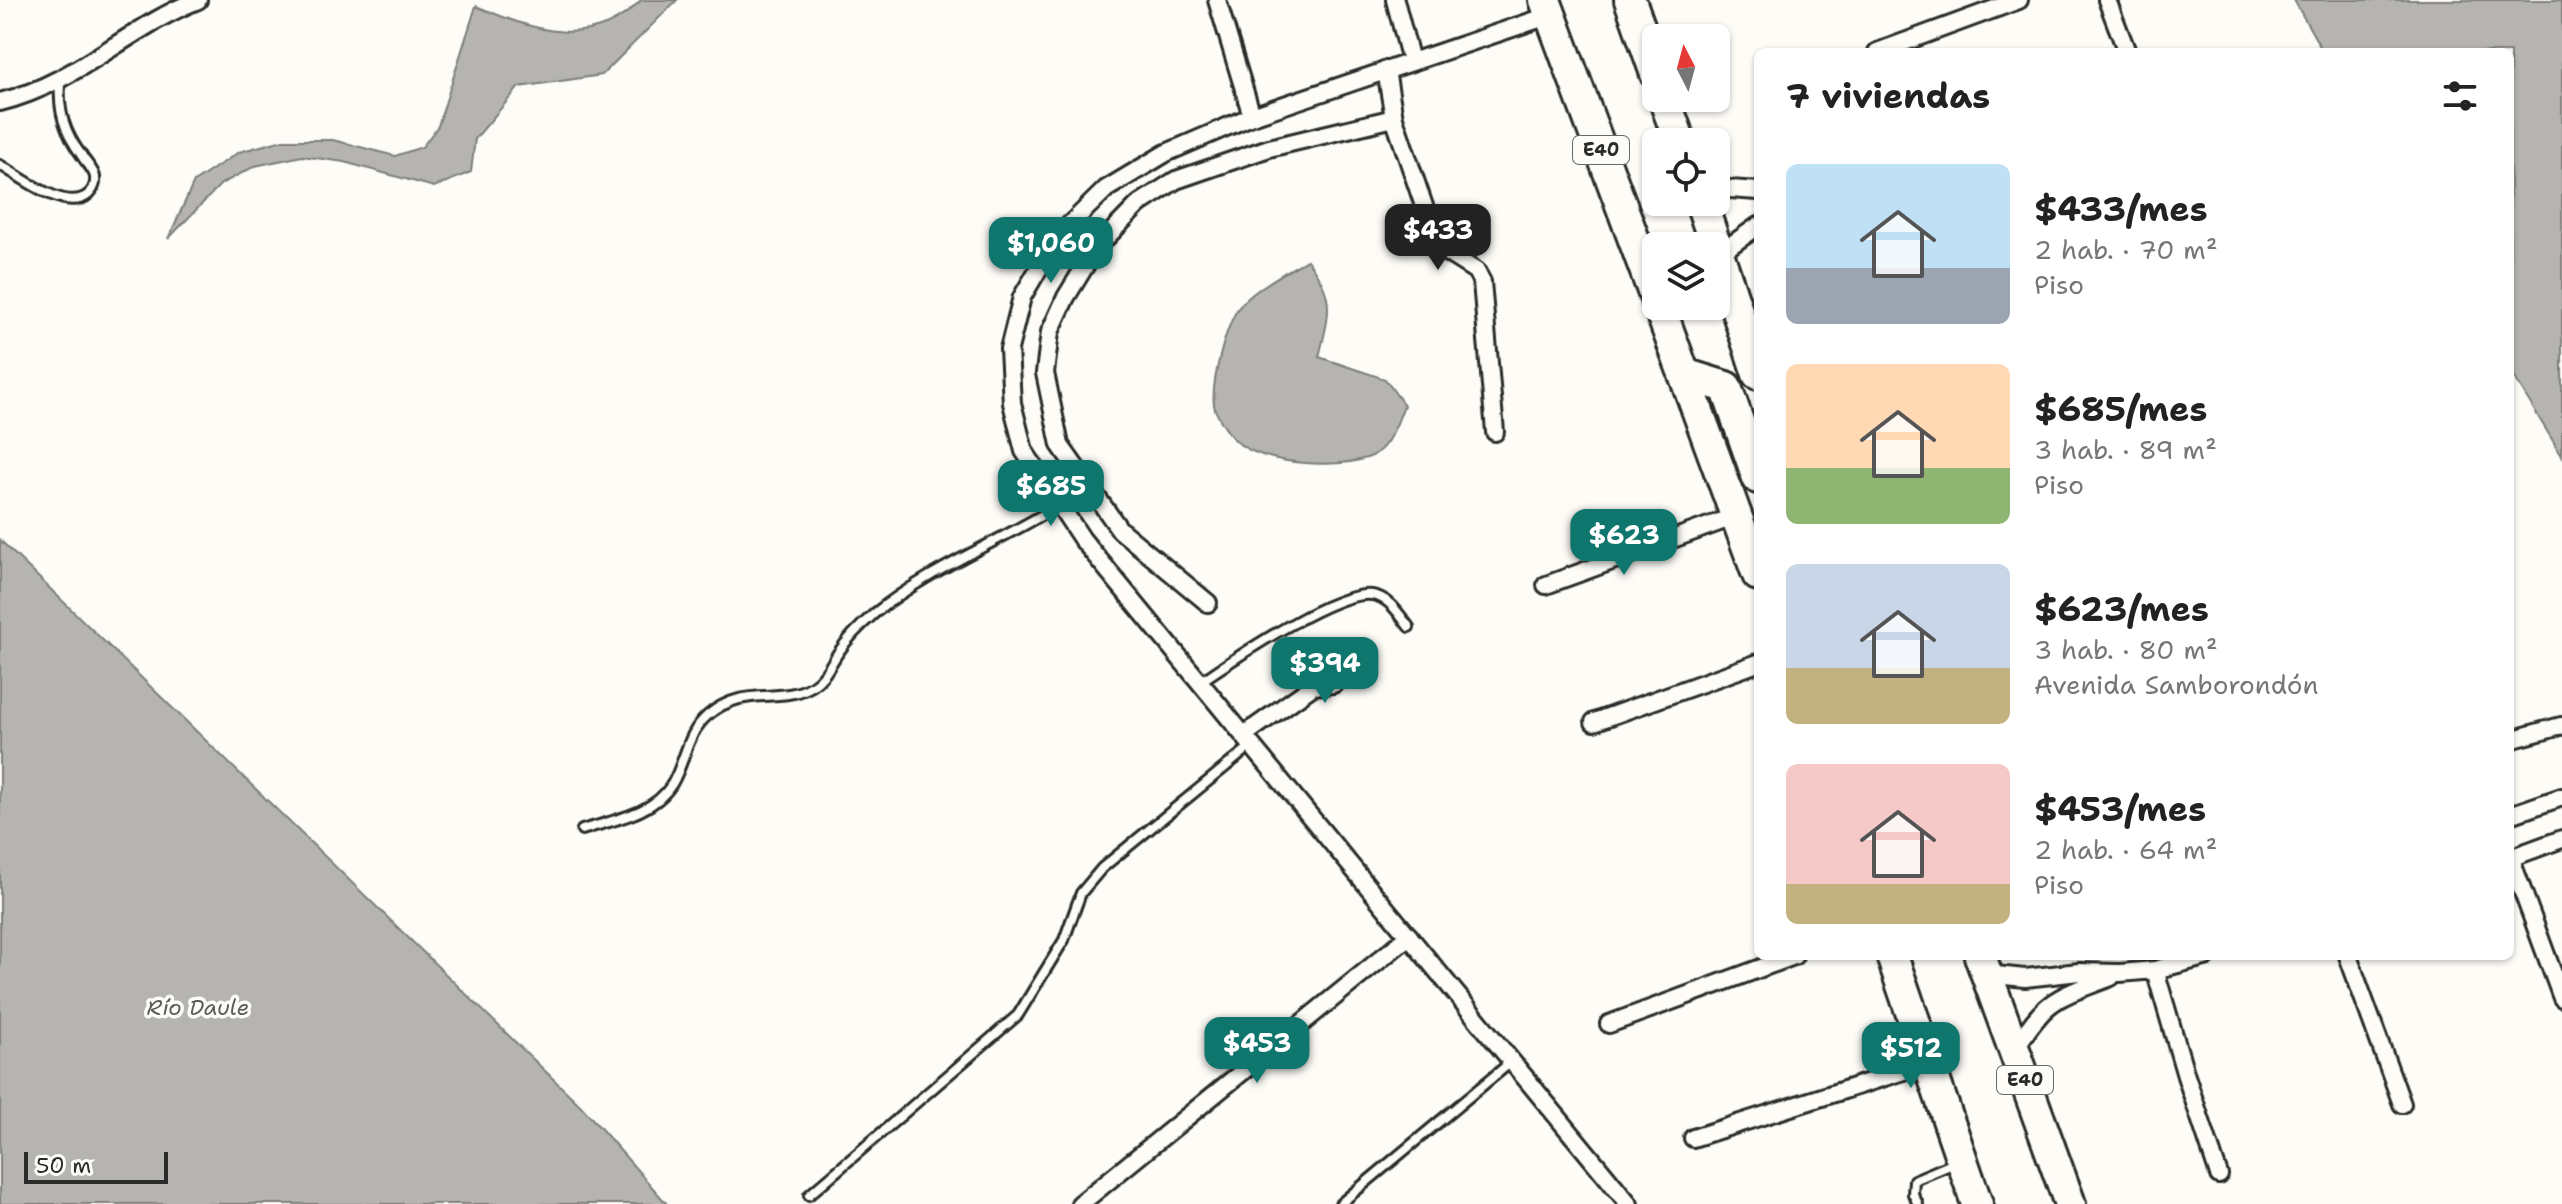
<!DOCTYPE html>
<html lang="es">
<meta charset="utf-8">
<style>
body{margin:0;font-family:"Shantell Sans",sans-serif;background:#f2f2f2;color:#222;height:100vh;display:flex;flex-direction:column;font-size:30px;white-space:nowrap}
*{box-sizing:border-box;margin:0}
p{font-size:26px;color:#767676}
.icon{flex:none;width:44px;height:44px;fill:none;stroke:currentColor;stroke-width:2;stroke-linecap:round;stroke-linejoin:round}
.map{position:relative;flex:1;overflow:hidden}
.sheet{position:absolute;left:1754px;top:48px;width:760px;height:912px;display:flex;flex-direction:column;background:#fff;border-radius:12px;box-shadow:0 2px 6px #0004}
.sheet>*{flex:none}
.needle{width:52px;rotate:354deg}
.fabs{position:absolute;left:1642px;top:24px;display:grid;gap:16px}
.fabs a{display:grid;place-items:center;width:88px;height:88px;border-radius:12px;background:#fff;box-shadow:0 2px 6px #0004;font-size:40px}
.scale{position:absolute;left:24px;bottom:20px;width:144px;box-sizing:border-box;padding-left:8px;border:4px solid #2b2b2b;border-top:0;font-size:22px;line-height:28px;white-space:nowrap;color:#2b2b2b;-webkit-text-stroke:6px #fdfcf7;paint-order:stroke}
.price{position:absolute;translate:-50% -68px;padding:0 18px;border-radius:16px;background:#0f766e;color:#fff;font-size:26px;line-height:52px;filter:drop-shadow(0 2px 4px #0008)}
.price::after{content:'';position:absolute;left:50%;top:48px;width:24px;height:18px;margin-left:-12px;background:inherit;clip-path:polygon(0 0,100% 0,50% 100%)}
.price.on{background:#222;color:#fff}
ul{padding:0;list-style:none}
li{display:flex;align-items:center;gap:24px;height:200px;padding:0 32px}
li span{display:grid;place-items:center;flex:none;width:224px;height:160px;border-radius:12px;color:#555}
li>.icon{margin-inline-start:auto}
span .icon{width:96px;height:96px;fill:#fffc;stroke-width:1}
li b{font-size:34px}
h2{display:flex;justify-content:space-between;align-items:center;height:96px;padding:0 32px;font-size:34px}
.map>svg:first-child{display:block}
.water{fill:#b5b4b1;stroke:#7e7d7b;stroke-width:2}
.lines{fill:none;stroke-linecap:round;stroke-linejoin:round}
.lane-casing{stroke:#2b2b2b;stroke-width:14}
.street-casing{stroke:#2b2b2b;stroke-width:22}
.highway-casing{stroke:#2b2b2b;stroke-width:36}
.lane{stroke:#fdfcf7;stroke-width:8}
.street{stroke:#fdfcf7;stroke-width:16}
.highway{stroke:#fdfcf7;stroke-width:30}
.labels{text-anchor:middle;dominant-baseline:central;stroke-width:7;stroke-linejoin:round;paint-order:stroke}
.shield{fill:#fdfcf7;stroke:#6a6a68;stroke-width:2}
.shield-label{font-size:18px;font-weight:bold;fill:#2b2b2b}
.water-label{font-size:22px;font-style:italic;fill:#5b5b5a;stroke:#fdfcf7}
</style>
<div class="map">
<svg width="2562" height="1204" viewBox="0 0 2562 1204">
<rect width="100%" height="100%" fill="#fdfcf7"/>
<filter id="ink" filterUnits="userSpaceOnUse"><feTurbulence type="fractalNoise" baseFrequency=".0125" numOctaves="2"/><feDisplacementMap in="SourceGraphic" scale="16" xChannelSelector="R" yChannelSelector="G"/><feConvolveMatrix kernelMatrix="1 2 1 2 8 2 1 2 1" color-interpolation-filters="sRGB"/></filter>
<g filter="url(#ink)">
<g class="water">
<path d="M 641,0 L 677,0 L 602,75 L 519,87 L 475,139 L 471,172 L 434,187 L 344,162 L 302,156 L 255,166 L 221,184 L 168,239 L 194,182 L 239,152 L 283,140 L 333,140 L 395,156 L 422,147 L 438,126 L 476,6 C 533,30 592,52 641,0 Z"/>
<polygon points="2294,0 2562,0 2562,456 2510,370 2510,52 2323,52"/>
<path d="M 1307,260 C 1337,298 1329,314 1319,357 L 1385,379 L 1404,405 C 1398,422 1389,447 1372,456 C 1341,470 1261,465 1236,441 C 1229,435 1215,414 1214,405 C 1211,382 1225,330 1237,310 C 1249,292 1287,271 1307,260 Z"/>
<polygon points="0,540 581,1106 667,1204 0,1204"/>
</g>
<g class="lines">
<g class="lane-casing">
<g id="lane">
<path d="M 0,165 C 21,177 67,214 89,194 C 94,189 96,184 95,177 C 94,170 86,163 82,156 C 64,132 58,111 60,81"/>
<path d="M 1200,682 C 1233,660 1334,590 1372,595 C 1389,597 1399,614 1409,627"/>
<path d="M 582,830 C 613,820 654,814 672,784 C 686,760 686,734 708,715 C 745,684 780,705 812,686 C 825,678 830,665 838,653 C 848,638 861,625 875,613 C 931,568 998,543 1059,505"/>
<polyline points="809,1195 1018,1015 1064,940 1081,893 1102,868 1251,746"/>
<polyline points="1340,1204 1511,1062"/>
<polyline points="1918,1204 1913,1194 1914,1180 1957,1162"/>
</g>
</g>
<g class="street-casing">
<g id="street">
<polyline points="1217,0 1252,116"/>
<polyline points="1395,0 1411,61"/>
<polyline points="2107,0 2127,52"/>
<polyline points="1551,15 1252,116 1166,153 1106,189 1058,236 1022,297 1009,349 1012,403 1024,451 1082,539 1629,1204"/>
<polyline points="1877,52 2019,0"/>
<polyline points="1386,70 1394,118 1438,247 1476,271 1482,282 1495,432"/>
<path d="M 0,102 C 75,84 129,27 198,0"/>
<polyline points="1716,188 1758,191"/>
<polyline points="1720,253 1758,226"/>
<polyline points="1546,585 1736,516"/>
<polyline points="1208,603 1120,530 1060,445 1045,373 1050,332 1066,297 1096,248 1139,204 1176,180 1269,148 1394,118"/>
<polyline points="1594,722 1758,663"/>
<polyline points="1244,735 1313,686 1333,684 1370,660"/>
<polyline points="2510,740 2561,726"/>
<polyline points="2510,815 2562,797"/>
<polyline points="2510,857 2562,998"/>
<polyline points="2510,858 2562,839"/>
<polyline points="2348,956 2402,1104"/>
<polyline points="2155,970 2208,956"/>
<polyline points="1986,974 2025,978 2079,972 2120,973 2155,970 2186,1076 2219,1175"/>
<polyline points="1609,1024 1794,956"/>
<path d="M 2014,1050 C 2048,997 2054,999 2111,977"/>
<polyline points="1693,1138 1929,1063"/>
<polyline points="1080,1204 1409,936"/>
</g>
</g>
<g class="highway-casing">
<g id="highway">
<polyline points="1545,0 1656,299"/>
<polyline points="1630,0 1656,74"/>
<polyline points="1664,98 1680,142"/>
<polyline points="1701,202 1758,374"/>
<polyline points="1659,306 1758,575"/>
<polyline points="1684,374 1726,387 1758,478"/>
<polyline points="1892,956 1977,1204"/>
<polyline points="1980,956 2070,1204"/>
</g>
</g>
<use href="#lane" class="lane"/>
<use href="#street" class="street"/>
<use href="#highway" class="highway"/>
</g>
</g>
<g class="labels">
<g class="shield">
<rect x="1573" y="136" width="56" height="28" rx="6"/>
<rect x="1997" y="1066" width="56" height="28" rx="6"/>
</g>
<g class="shield-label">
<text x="1601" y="150">E40</text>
<text x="2025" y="1080">E40</text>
</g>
<g class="water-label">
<text x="198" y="1007">Río Daule</text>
</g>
</g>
</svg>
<div class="fabs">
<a><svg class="needle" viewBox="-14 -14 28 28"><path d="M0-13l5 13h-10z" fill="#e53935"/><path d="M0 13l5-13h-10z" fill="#767676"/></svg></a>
<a><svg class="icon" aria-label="locate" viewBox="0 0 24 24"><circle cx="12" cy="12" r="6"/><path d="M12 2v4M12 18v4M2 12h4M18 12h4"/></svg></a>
<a><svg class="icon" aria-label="layers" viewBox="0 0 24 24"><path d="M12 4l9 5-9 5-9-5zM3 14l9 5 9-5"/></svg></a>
</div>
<div class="scale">50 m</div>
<b class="price on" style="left:1438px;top:272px">$433</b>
<b class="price" style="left:1051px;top:285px">$1,060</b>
<b class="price" style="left:1051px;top:528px">$685</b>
<b class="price" style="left:1624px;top:577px">$623</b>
<b class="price" style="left:1325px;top:705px">$394</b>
<b class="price" style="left:1257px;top:1085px">$453</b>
<b class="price" style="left:1911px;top:1090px">$512</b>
<section class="sheet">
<h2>7 viviendas<svg class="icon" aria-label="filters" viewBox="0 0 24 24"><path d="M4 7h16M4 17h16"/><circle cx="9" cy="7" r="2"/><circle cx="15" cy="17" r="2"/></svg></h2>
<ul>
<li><span style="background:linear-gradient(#bfe0f5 65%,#9aa5b1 0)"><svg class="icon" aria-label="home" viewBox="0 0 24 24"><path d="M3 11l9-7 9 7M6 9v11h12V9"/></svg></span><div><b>$433/mes</b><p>2 hab. · 70 m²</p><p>Piso</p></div></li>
<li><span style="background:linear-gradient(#ffd9b3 65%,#8fb573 0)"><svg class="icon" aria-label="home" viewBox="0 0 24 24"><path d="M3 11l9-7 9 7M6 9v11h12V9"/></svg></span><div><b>$685/mes</b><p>3 hab. · 89 m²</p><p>Piso</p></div></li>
<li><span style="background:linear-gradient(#c9d6e8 65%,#c2b280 0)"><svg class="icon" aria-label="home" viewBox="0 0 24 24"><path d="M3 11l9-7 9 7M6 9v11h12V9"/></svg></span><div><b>$623/mes</b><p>3 hab. · 80 m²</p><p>Avenida Samborondón</p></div></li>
<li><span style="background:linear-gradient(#f6c9c9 75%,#c2b280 0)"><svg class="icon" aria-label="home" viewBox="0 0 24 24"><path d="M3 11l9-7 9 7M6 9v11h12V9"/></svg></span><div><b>$453/mes</b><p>2 hab. · 64 m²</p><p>Piso</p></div></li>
</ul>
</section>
</div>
